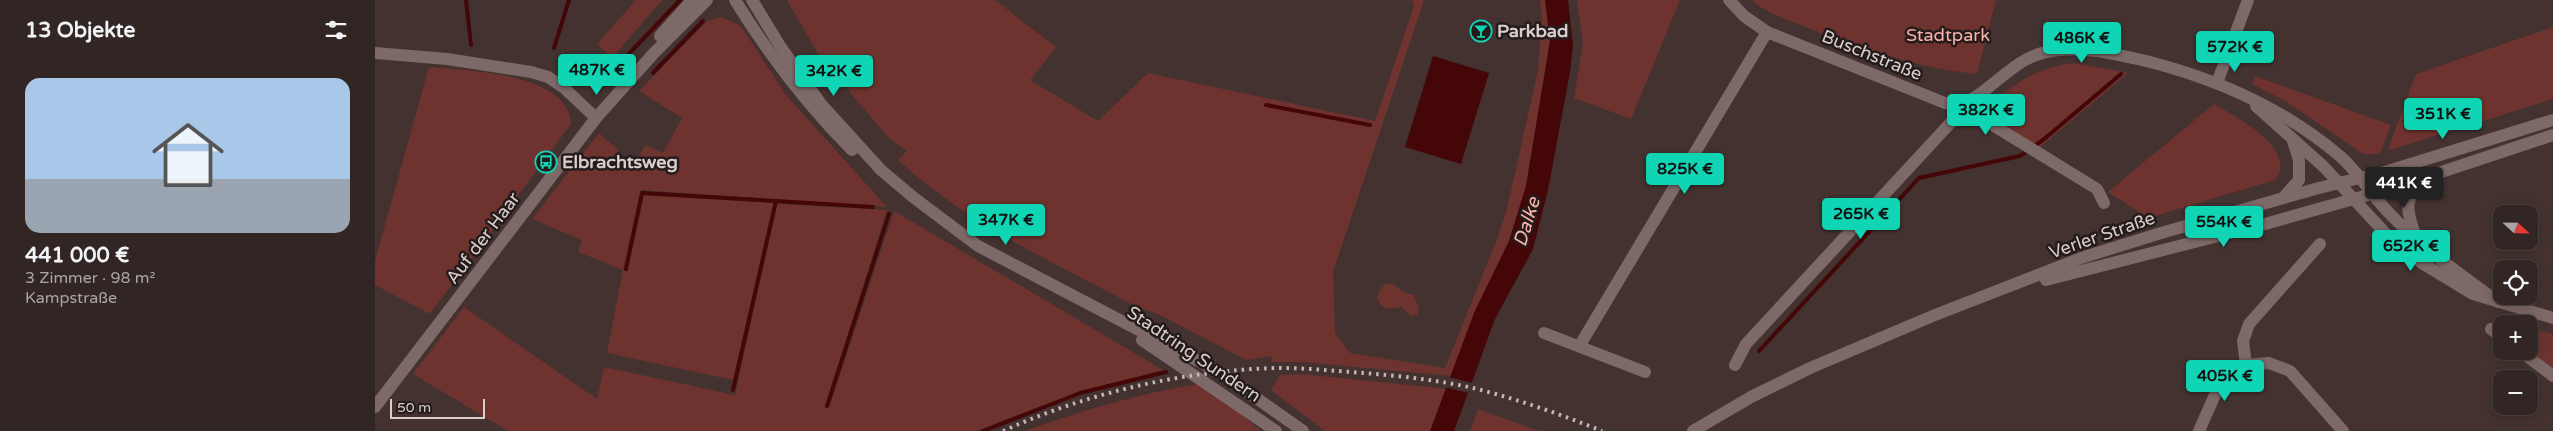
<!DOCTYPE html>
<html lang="de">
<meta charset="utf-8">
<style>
body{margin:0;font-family:"Varela Round",sans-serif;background:#3d3231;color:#f1f3f6;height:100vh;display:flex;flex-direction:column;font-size:19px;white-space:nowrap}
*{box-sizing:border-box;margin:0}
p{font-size:16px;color:#a8a5a6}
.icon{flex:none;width:28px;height:28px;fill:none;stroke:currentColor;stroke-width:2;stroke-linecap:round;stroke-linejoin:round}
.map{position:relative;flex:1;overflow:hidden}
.side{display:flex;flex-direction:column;background:#322624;width:375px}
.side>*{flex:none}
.needle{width:32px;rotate:112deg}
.fabs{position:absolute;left:2118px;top:205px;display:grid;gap:10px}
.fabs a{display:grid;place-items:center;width:45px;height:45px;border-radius:10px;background:#322624;box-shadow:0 2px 12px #0003,0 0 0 1px #4d4341;font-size:25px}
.scale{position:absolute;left:15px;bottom:12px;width:95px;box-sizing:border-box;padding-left:5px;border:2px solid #d9cecd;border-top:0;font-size:14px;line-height:18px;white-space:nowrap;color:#d9cecd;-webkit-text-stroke:4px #241c1b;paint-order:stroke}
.price{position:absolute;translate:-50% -42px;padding:0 11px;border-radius:5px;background:#0fd5b4;color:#111;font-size:16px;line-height:32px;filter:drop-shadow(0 1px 2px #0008)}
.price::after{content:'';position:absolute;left:50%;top:30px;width:15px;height:11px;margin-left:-8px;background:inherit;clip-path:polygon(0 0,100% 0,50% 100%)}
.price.on{background:#222;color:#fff}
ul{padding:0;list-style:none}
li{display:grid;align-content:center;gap:10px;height:265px;padding:0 25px}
li span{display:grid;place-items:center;height:155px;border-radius:15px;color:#555}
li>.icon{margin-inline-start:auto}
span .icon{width:90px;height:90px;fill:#fffc;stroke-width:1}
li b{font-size:21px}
h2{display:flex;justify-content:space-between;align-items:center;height:60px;padding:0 25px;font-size:21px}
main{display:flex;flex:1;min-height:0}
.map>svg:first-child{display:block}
.green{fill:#6e332e}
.water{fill:#440607}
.pier{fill:#433230}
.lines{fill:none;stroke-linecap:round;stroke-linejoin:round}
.stream{stroke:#440607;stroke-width:4}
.street{stroke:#7d6967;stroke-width:12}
.secondary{stroke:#7d6967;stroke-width:12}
.rail{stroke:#c3b7b6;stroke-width:4;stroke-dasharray:2.5 5;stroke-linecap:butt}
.labels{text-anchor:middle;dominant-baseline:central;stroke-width:5;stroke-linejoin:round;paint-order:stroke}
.poi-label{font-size:18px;font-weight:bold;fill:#d9cecd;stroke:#241c1b;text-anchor:start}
.park-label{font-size:18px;fill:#fbb2aa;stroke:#241c1b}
.street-label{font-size:18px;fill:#d9cecd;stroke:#241c1b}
.water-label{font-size:19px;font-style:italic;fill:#fcb3ab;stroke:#241c1b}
</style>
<main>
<section class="side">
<h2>13 Objekte<svg class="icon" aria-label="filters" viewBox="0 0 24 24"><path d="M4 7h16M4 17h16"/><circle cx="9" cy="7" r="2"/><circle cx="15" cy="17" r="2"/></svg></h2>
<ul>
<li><span style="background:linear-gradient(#a9c7e8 65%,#9aa5b1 0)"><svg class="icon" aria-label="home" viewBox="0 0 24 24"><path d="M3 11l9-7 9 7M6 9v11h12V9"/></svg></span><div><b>441 000 €</b><p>3 Zimmer · 98 m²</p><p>Kampstraße</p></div></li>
</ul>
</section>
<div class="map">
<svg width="2178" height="431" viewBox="0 0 2178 431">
<rect width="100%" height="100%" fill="#433230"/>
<g class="green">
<polygon points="261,0 287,0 237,58 222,44"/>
<path d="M 412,0 L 620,0 L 681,47 L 655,80 L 723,121 L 773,73 L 1000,121 L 1039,6 L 1037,0 L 1049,0 L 958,272 L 960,333 L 975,353 L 1070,368 L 1122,239 L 1132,209 L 1163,70 L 1167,17 L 1165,0 L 1170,0 L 1175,41 L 1151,186 L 1134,241 L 1099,313 L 1076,376 L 928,362 L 896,362 L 898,356 L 871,360 L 785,315 L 760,306 C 678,262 591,223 523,160 L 532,151 L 513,137 L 445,57 Z"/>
<polygon points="1202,0 1305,0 1256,119 1199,98 1208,43"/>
<path d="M 1377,0 L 1621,0 L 1602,74 C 1542,68 1485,49 1428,26 C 1411,19 1391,13 1377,0 Z"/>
<polygon points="347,17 366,26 411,95 512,207 266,190 248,269 252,271 269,195 399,203 358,380 232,353 248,270 203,252 207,240 157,219 224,133 243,150 236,163 257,171 270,145 288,153 307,118 264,91 332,21"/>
<polygon points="2178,27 2178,99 2015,150 2013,149 2041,74"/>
<path d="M 1699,63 L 1753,73 L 1664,148 L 1606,112 C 1639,85 1655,69 1699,63 Z"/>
<path d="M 54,67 C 93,71 193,72 196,124 L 55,314 L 0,285 L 0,261 Z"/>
<polygon points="1880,76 2016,125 2005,154 1988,154 1912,102 1877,84"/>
<path d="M 1839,104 C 1861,117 1924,149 1900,180 L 1773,218 L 1733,192 Z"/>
<polygon points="402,204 512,210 450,407 454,408 519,211 788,370 704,392 601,431 133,431 38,374 89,307 222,399 229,367 360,395"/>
<path d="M 1011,284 L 1018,284 L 1030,293 L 1039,295 L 1044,309 L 1042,315 L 1036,316 L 1027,307 C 1016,308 1008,312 1002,298 L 1005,289 Z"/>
<polygon points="2154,328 2178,334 2178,368 2154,351"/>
<polygon points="926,374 1064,388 1071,389 1055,431 950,431 896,390 905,375"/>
<path d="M 823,384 L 859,408 L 886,431 L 649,431 C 706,411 762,394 823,384 Z"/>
<polygon points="1103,409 1164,431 1095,431"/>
</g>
<g class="water">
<polygon points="1170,0 1193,0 1198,46 1195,72 1173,190 1158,249 1120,319 1079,431 1055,431 1099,313 1134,241 1151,186 1175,41"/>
<polygon points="1058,56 1114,73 1086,164 1030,147"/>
</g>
<polygon class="pier" points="1073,377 1098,383 1094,393 1069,387"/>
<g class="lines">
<g class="stream">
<polyline points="91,0 96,45"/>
<polyline points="179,48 194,0"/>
<polyline points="249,59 305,0"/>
<polyline points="278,73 328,21"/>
<polyline points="891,105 995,125"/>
<polyline points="251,269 267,193 401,201"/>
<polyline points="1384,351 1544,178 1645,156 1668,140 1746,74"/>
<polyline points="358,390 401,201 498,207"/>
<polyline points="452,406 514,214"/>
<polyline points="608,431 705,393 791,372"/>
</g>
<g class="street">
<polyline points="1354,0 1369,16 1392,32 1570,103 1585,105 1722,189 1729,203"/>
<polyline points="285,36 317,0"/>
<polyline points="0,53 72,59 156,72 173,77 188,87 221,118"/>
<polyline points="1842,83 1873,0"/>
<path d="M 1585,105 C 1616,93 1637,59 1671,52 C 1705,45 1741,54 1775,62 C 1845,80 1911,110 1966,157 C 1985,174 1997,196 2015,214 C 2047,248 2085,274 2123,302"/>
<polyline points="1881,106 1949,167 2012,235 2047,263 2098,294 2178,318"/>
<polyline points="1908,198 1924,180 1924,160 1918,141"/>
<path d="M 2041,237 C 2030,207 2028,197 2054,177"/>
<polyline points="2116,329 2126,337"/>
<polyline points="1169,333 1270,372"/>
<polyline points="1205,345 1392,32"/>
<polyline points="2145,351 2178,376"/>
<polyline points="1360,365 1371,344 1580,118 1585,105"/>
<polyline points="1871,365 1868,341 1874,324 1945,244"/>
<polyline points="0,407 221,118 279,53 332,0"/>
<polyline points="1824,431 1846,381 1853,374 1871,365 1894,363 1915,371 1968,431"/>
</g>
<g class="secondary">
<path d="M 360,0 C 394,55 431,104 477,150"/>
<polyline points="377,0 405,46 446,104 506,170 538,197 603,246 846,373 928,431"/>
<polyline points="1671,280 1890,224 2018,188 2178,135"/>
<polyline points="767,340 901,431"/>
<polyline points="1318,431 1376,397 1435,368 1560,315 1709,257 1786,233 1940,189 2013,171 2178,120"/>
</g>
<path class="rail" d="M 628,431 C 712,393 810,370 903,368 C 932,368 961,371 989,373 C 1025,376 1063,380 1098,388 C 1142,399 1185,414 1227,431"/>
</g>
<defs>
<g id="bar-ring" transform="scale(1.125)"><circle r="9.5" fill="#241c1b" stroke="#0fd5b4" stroke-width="1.5"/><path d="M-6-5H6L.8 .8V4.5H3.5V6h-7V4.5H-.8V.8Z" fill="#0fd5b4"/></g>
<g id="bus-ring" transform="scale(1.125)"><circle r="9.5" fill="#241c1b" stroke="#0fd5b4" stroke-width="1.5"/><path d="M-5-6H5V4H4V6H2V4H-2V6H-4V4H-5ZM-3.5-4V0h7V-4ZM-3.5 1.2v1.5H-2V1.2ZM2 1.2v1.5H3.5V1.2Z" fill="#0fd5b4"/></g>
</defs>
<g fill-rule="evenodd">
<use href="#bar-ring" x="1106" y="31"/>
<use href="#bus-ring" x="171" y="162"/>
</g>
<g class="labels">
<g class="poi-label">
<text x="1122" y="31">Parkbad</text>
<text x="187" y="162">Elbrachtsweg</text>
</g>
<g class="park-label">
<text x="1573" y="35">Stadtpark</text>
</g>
<g class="street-label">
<text transform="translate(1497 55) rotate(22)">Buschstraße</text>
<text transform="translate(1727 235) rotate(-19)">Verler Straße</text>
<text transform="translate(108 238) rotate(-53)">Auf der Haar</text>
<text transform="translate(819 354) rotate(34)">Stadtring Sundern</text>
</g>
<g class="water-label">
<text transform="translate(1152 222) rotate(-73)">Dalke</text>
</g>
</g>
</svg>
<div class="fabs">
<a><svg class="needle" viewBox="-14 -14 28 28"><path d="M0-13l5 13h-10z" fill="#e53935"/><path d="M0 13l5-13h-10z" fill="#a8a5a6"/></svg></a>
<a><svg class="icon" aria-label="locate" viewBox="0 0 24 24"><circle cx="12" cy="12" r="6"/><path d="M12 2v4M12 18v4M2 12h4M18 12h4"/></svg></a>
<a>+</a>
<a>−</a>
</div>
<div class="scale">50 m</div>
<b class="price" style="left:1707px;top:64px">486K €</b>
<b class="price" style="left:1860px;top:73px">572K €</b>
<b class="price" style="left:222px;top:96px">487K €</b>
<b class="price" style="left:459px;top:97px">342K €</b>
<b class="price" style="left:1611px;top:136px">382K €</b>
<b class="price" style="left:2068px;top:140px">351K €</b>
<b class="price" style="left:1310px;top:195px">825K €</b>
<b class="price on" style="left:2029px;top:209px">441K €</b>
<b class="price" style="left:1486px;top:240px">265K €</b>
<b class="price" style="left:631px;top:246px">347K €</b>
<b class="price" style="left:1849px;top:248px">554K €</b>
<b class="price" style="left:2036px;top:272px">652K €</b>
<b class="price" style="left:1850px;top:402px">405K €</b>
</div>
</main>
